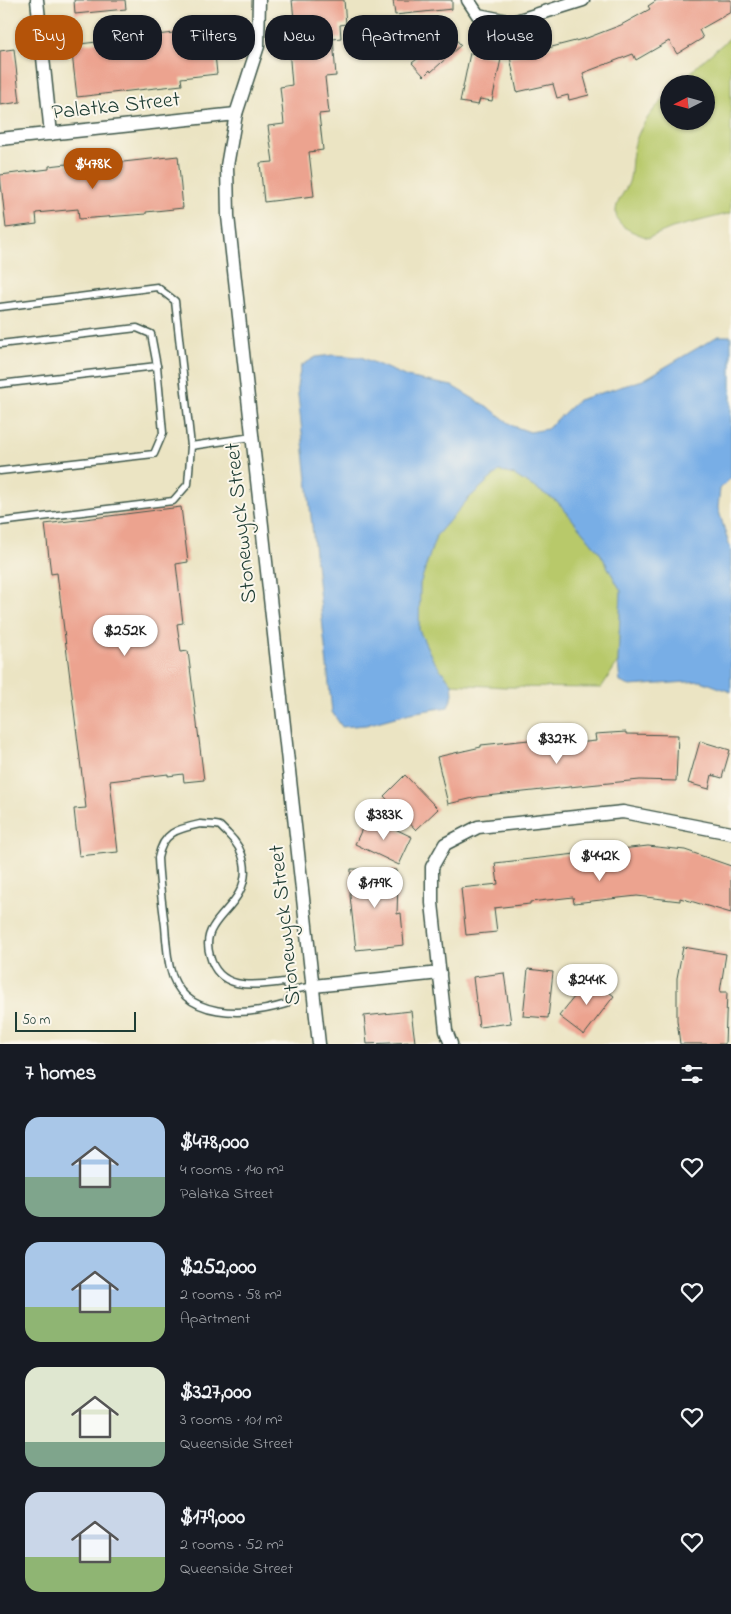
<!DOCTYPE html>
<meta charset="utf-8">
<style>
body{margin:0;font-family:"Indie Flower",sans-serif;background:#242831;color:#f1f3f6;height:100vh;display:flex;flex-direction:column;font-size:19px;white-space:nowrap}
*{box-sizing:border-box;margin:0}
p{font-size:16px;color:#9ea1a6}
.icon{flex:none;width:28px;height:28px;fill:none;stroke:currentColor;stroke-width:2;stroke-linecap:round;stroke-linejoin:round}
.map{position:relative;height:1044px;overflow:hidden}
.details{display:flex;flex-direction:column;background:#171b24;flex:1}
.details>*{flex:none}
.top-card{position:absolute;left:15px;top:15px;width:701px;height:45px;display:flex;gap:10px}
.needle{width:32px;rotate:264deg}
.fabs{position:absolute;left:660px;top:75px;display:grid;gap:10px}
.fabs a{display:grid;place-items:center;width:55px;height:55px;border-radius:50%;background:#171b24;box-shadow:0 1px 4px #0004;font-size:25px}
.scale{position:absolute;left:15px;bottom:12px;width:121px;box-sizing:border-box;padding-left:5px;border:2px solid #1f3d34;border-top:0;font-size:14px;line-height:18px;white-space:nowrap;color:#1f3d34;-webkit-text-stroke:4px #fbf7ec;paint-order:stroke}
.price{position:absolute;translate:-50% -42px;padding:0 11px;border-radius:18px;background:#fff;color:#222;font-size:16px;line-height:32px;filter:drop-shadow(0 1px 2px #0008)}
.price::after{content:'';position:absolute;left:50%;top:30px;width:15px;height:11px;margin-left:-8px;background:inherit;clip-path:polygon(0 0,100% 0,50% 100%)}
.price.selected{background:#b45309;color:#fff}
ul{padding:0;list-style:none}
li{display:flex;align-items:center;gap:15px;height:125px;padding:0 25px}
li span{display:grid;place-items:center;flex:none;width:140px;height:100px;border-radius:15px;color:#555}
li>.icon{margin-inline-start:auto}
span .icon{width:60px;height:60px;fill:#fffc;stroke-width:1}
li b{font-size:21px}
h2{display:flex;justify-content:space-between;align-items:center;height:60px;padding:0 25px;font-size:21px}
.tag{padding:0 18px;border-radius:20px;background:#171b24;box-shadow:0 1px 4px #0004;font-size:18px;line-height:45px}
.tag.selected{background:#b45309;color:#fff}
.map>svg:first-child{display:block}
.green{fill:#b8c96b;stroke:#6c8350}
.water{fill:#78aee6;stroke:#4c768d}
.building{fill:#eca38f}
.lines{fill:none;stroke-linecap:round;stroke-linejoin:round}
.service-casing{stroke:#3e5649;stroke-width:9}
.minor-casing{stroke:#3e5649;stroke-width:15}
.service{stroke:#fff;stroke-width:6}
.minor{stroke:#fff;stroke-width:12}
.labels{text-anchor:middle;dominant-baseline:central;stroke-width:4;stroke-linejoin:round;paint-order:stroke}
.street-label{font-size:22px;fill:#1f3d34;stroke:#fbf7ec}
</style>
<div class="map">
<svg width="731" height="1044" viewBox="0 0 731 1044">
<rect width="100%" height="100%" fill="#fbf7ec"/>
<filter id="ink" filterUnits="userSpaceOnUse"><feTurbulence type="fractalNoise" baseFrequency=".02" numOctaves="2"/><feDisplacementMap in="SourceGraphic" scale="10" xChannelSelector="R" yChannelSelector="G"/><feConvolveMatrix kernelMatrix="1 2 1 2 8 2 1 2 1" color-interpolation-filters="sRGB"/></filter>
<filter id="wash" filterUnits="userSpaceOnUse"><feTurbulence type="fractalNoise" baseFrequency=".0096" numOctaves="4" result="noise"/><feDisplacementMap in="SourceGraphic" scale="20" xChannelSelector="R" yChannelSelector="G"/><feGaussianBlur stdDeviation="1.12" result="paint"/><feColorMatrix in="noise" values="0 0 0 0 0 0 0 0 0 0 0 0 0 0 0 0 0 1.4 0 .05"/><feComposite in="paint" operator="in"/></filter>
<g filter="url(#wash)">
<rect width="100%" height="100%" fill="#ebe4c3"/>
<g class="green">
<path d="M 731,37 L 731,213 L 672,228 L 648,238 C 637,233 618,229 616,214 C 615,201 625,193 629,182 C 632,173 631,161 633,152 C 637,128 652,110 669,94 L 669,121 L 706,121 L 706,84 L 679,84 L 700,63 Z"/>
<polygon points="499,471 514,475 558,502 600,553 621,591 618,662 601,688 505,687 452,684 433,660 419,630 420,584 436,536 469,498"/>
</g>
<polygon class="water" points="718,336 731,336 731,478 720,489 718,508 731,551 731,692 701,681 630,686 620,682 618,662 621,591 600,553 558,502 514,475 499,471 469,498 436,536 420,584 419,630 433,660 452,684 453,694 448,707 410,713 366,725 342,727 332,712 297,386 301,366 316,357 333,355 361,357 407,377 452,386 491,409 513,426 530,432 547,429 578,400 643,380"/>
<g id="blocks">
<g class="building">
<polygon points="74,0 125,0 126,9 75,14"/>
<polygon points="292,0 344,0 346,24 340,25 341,38 333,39 336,76 325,77 329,113 319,114 323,150 309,152 314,196 264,202 260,163 273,162 268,126 284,124 280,87 292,85 289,49 297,48"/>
<polygon points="393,0 452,0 452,9 395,15"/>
<polygon points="657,0 731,0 731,12 699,30 703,38 677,54 669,41 636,60 633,54 583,73 589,95 569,100 568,95 557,98 553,84 517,92 510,57 544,50 544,49 587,38 621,25 650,9 648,6"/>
<polygon points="212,25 217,74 181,78 182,85 77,97 71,45 182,32 182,28"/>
<polygon points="436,27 445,38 450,33 461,45 431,72 430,70 424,76 412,63 417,59 410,51"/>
<polygon points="14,49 20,102 0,105 0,51"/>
<polygon points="470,53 501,59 492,101 480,99 478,105 460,102"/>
<polygon points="178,156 183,208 146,212 146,214 79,219 78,209 36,213 37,224 6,228 0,175 49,169 49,166 67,164 68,167 105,164"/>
<polygon points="181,507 188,562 176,564 183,623 177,624 181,652 188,651 204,780 184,782 183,774 168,776 168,774 110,781 118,852 79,856 74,809 86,808 57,573 51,574 45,524"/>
<polygon points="626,732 626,734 678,735 676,781 640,780 588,785 478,797 448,804 437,757 481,747 481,745 548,738 549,746 596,741 595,734"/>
<polygon points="700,741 730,750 722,778 712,775 709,789 688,783"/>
<polygon points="405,775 438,809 416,830 384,796"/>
<polygon points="368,816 412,837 399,865 355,844"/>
<polygon points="648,846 685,850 731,866 731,913 680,898 680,901 637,896 574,903 573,897 530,902 530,904 494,908 497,932 466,935 461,888 498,884 495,863"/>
<polygon points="351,869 397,870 392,882 398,882 397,914 401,913 404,945 356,950 350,896"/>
<polygon points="683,947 726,954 720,992 727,992 725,1044 680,1044 677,1020 677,978"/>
<polygon points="528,969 553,972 548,1018 523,1016"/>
<polygon points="504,973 511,1023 479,1027 473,977"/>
<polygon points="590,977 614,996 584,1035 559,1016"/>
<polygon points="411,1011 415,1042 367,1044 364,1016"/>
</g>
</g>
</g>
<g filter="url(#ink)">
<use href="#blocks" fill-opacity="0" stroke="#3e5649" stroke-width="1"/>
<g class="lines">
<g class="service-casing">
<g id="service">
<polyline points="0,307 157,287 175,301 191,446 188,484 173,501 0,522"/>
<polyline points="0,344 137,328 151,334 157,366 0,384"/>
<polyline points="191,446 252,437"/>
<polyline points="0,471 154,454 163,433 157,366"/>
<path d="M 200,824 C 206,825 214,824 220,826 C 222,828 226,832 228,834 C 245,850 250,873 239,893 C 232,906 220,915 213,927 C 207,936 207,946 210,956 C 219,992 256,985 284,982 L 293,990 L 286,1004 C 246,1016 182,1021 170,968 C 167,955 166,940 165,926 C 162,903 159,881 158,858 C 163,832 177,829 200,824 Z"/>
<polyline points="293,990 313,986"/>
</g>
</g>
<g class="minor-casing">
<g id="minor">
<polyline points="37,0 51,134"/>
<polyline points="259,0 258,46 236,114 227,166 228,216 319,1044"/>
<polyline points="468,0 478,15 513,22 583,0"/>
<polyline points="0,139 236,114"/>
<polyline points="313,986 440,973"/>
<polyline points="451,1044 446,1031 432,903 432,867 445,844 478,827 623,812 731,833"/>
</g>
</g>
<use href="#service" class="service"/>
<use href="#minor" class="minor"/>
</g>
</g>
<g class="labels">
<g class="street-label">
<text transform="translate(116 107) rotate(-6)">Palatka Street</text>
<text transform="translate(242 523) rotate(-96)">Stonewyck Street</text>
<text transform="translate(286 925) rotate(-96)">Stonewyck Street</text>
</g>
</g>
</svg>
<div class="fabs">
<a><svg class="needle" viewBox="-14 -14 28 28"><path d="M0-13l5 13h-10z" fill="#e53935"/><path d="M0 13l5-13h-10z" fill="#9ea1a6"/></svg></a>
</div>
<div class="scale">50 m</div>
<b class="price selected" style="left:93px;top:190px">$478K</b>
<b class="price" style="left:125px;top:657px">$252K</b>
<b class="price" style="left:557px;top:765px">$327K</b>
<b class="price" style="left:384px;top:841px">$383K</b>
<b class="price" style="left:600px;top:882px">$442K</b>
<b class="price" style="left:375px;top:909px">$179K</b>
<b class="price" style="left:587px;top:1006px">$244K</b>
<div class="top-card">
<a class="tag selected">Buy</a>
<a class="tag">Rent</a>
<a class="tag">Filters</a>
<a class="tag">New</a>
<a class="tag">Apartment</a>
<a class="tag">House</a>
</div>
</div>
<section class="details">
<h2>7 homes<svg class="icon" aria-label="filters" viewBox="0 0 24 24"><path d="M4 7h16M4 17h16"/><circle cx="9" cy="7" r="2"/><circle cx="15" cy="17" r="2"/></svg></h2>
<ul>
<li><span style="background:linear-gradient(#a9c7e8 60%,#7fa58c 0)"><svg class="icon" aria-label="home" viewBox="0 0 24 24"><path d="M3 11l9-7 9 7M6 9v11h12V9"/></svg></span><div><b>$478,000</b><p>4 rooms · 140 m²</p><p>Palatka Street</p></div><svg class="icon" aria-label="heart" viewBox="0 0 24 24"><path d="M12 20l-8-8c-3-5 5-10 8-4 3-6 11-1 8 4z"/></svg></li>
<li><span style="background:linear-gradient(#a9c7e8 65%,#8fb573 0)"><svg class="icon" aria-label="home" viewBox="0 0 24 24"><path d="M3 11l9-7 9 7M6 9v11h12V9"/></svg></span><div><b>$252,000</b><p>2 rooms · 58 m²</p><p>Apartment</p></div><svg class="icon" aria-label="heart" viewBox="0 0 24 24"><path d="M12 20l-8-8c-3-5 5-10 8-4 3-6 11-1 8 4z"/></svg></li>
<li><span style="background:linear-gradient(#dfe7d0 75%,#7fa58c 0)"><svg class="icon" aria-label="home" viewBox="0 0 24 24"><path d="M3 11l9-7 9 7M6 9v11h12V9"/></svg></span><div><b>$327,000</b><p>3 rooms · 101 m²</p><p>Queenside Street</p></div><svg class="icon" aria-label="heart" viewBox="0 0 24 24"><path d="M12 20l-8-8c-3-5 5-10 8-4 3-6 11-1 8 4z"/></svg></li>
<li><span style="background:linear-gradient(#c9d6e8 65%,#8fb573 0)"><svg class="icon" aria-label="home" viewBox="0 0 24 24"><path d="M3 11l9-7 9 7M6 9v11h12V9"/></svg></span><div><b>$179,000</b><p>2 rooms · 52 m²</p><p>Queenside Street</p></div><svg class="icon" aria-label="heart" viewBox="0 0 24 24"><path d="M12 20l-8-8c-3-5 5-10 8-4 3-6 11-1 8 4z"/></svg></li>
</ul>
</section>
